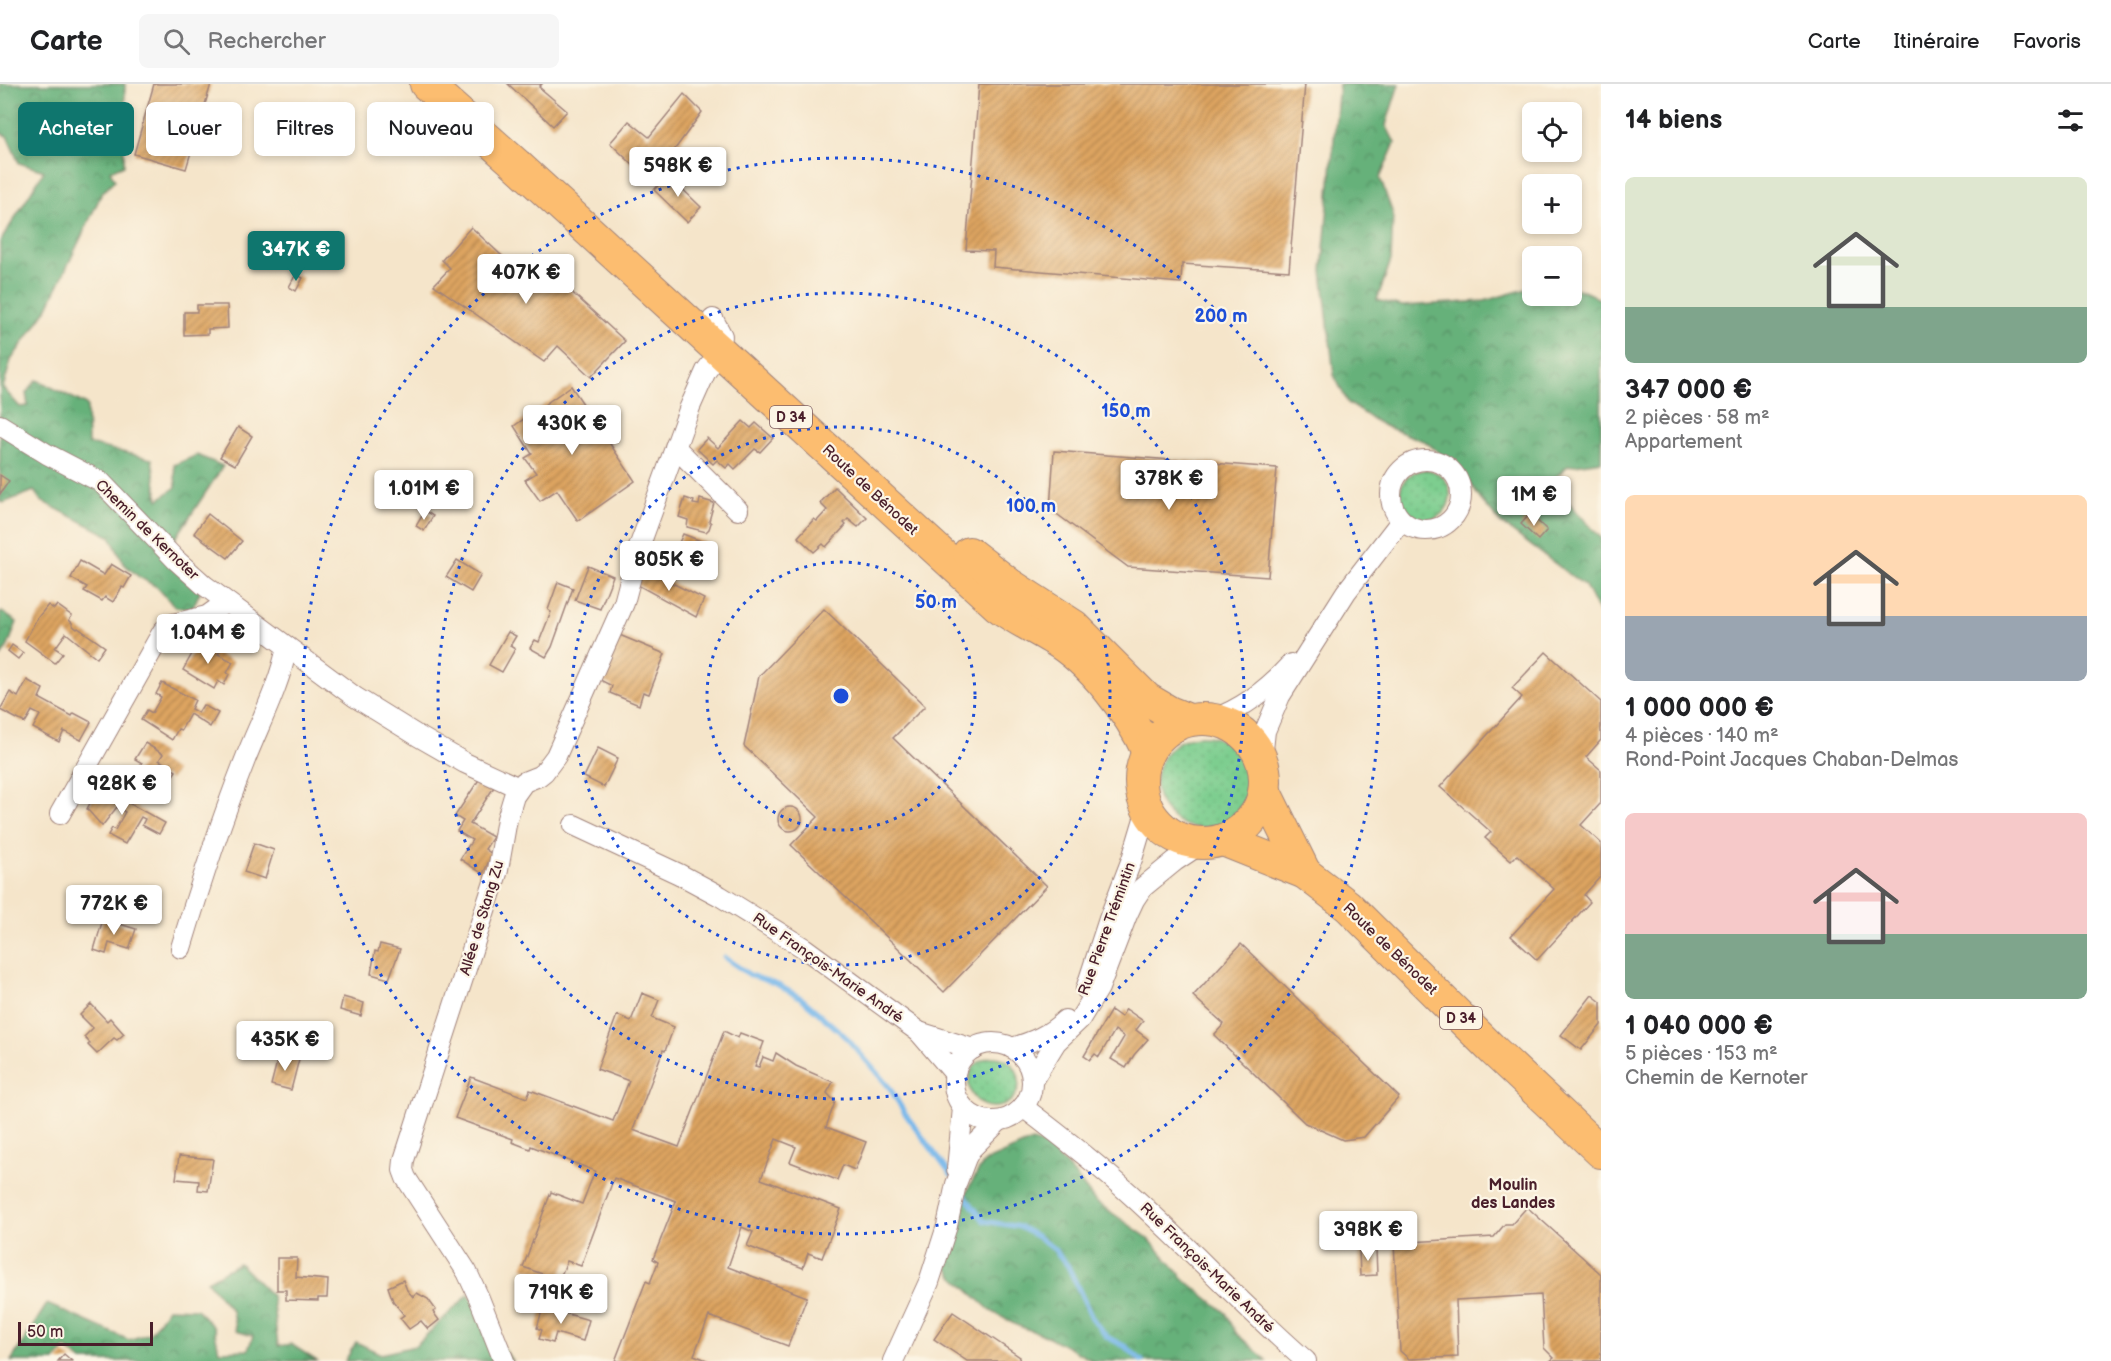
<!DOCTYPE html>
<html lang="fr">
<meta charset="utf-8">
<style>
body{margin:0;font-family:"Balsamiq Sans",sans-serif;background:#f6f6f6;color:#202124;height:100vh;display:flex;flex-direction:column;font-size:22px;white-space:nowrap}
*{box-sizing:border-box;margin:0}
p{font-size:20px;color:#757577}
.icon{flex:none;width:33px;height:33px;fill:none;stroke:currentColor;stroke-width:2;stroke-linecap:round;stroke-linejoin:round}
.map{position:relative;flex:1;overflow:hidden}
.details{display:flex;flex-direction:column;background:#fff;width:510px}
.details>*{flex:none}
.top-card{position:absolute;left:18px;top:18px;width:570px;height:54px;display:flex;gap:12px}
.fabs{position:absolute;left:1522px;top:18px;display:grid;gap:12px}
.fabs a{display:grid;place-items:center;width:60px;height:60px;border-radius:9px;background:#fff;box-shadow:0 3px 9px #0003;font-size:30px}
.scale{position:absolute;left:18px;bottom:15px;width:135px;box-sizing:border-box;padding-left:6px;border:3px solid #4a1f2b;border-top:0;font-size:16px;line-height:21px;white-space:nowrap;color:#4a1f2b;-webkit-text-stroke:4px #fcf5e5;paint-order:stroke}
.price{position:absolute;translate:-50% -51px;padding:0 14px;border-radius:6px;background:#fff;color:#222;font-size:20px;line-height:39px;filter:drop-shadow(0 2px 3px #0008)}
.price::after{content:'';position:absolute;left:50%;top:36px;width:18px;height:14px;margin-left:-9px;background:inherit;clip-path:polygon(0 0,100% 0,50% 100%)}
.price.selected{background:#0f766e;color:#fff}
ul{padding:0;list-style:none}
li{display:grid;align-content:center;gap:12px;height:318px;padding:0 24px}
li span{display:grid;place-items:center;height:186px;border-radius:9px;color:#555}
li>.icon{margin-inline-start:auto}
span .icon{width:108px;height:108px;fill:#fffc;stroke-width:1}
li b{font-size:26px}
h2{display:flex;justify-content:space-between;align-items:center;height:72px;padding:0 24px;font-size:26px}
.chip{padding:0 21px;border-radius:9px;background:#fff;box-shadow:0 3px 9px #0003;font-size:21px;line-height:54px}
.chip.selected{background:#0f766e;color:#fff}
header{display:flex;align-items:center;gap:36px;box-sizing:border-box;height:84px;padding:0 30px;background:#fff;border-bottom:2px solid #e0e0e0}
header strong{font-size:28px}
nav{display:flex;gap:33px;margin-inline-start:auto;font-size:21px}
.search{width:420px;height:54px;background:#f6f6f6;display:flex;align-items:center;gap:15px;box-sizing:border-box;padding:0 21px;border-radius:9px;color:#757577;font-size:22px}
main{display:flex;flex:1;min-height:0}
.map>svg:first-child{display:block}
.grass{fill:url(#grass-dots);stroke:#64765d;stroke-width:1.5}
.forest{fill:url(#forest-crowns);stroke:#586852;stroke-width:1.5}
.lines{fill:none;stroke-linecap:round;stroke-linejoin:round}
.stream{stroke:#76b7eb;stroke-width:5}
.building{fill:url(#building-hatch)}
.street-casing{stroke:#a0827a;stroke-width:22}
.primary-casing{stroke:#a0827a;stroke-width:34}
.street{stroke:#fff;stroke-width:20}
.primary{stroke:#fcbd6f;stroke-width:32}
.ring{fill:none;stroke:#1d4ed8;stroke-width:3;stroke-dasharray:3 6}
.labels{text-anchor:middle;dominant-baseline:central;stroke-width:4.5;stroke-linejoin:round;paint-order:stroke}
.shield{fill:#fcf5e5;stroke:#7f5f63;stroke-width:1.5}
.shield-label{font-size:14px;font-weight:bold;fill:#4a1f2b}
.street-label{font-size:15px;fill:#4a1f2b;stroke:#fcf5e5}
.neighbourhood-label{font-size:16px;font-weight:bold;fill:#4a1f2b;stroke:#fcf5e5}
.centre{fill:#1d4ed8;stroke:#fcf5e5;stroke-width:3}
.ring-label{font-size:18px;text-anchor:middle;font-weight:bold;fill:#1d4ed8;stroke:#fcf5e5;stroke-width:4.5;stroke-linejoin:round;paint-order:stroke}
</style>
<header>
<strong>Carte</strong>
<div class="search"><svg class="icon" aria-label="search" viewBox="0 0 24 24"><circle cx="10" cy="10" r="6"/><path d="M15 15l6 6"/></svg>Rechercher</div>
<nav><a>Carte</a><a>Itinéraire</a><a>Favoris</a></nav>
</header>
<main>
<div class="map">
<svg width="1601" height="1277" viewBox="0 0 1601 1277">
<defs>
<pattern id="grass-dots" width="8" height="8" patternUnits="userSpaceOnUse" patternTransform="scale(1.5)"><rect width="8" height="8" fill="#7dce8f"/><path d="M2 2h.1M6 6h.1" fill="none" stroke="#6eb07c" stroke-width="1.8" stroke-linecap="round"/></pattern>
<pattern id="forest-crowns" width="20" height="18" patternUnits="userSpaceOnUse" patternTransform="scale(1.5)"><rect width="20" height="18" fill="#66b17a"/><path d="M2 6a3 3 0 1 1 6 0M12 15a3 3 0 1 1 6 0" fill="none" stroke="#568f64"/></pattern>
<pattern id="building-hatch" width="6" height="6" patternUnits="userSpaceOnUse" patternTransform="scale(1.5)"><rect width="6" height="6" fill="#dda460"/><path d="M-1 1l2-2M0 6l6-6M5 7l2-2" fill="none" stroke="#b5854f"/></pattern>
</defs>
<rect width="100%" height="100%" fill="#fcf5e5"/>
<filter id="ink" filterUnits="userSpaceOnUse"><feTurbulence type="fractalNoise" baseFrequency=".0167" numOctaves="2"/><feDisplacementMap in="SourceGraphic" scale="12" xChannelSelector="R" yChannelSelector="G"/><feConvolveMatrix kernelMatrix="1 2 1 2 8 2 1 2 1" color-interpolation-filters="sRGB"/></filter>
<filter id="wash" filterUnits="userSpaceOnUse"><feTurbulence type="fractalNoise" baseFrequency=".008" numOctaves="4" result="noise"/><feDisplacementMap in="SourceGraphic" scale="24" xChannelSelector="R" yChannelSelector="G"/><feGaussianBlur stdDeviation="1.35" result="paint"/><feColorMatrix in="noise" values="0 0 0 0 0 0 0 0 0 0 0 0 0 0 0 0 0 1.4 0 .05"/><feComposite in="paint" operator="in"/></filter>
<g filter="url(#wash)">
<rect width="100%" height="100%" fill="#f5e5ca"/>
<g class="grass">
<circle cx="1425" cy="411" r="25"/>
<circle cx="1202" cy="698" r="46"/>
<circle cx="994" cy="998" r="25"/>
</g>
<g class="forest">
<polygon points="0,0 125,0 124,81 110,87 115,96 102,109 48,223 11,276 3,304 20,323 28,322 26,309 37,296 87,321 88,360 152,375 158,416 176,403 174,381 197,371 223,382 170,463 200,508 192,525 175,523 157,503 139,493 124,480 110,452 41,417 34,407 3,419 0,417 0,158 44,87 19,79 7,52 0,49"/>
<polygon points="1339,0 1399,0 1386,41 1395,59 1380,94 1393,130 1391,176 1377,216 1402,222 1484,217 1533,203 1533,212 1572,212 1572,204 1583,206 1601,216 1601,377 1568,382 1550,398 1601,454 1601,533 1585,502 1501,439 1481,416 1462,388 1426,358 1382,341 1348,319 1334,291 1322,187"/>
<polygon points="2,528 17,538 8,562 0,574 0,529"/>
<polygon points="1032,1057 1046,1061 1074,1090 1095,1117 1148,1154 1186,1197 1226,1229 1236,1249 1267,1277 1093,1277 1049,1253 1016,1241 991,1227 953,1192 947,1183 953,1161 960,1124 970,1101 984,1078"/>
<polygon points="239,1179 272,1212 278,1262 291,1260 317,1277 82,1277 65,1264 55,1277 11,1277 47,1220 129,1256 150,1249 168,1224 197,1225 214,1244 219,1267 248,1266 253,1252 236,1247 232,1227 207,1197"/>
<polygon points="469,1210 512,1277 345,1277 356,1258 381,1270 415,1262"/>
</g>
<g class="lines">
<g class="stream">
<polyline points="725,874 750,891 778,901 801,914 845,952 889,1003 906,1031 951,1091"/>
<polyline points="961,1107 984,1137 1020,1143 1038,1153 1054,1165 1068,1182 1093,1236 1107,1253 1126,1263 1142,1277"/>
</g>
</g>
<g id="blocks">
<g class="building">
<polygon points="154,0 211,0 186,85 134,70"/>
<polygon points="508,0 542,0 539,3 567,27 553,42"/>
<polygon points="979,0 1305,0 1289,187 1182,180 1181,199 993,183 994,167 966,166"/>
<polygon points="684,10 702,28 651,98 610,59 629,37 649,53"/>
<polygon points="668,91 701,123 687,138 654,106"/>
<polygon points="471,143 516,185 513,188 523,197 540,179 625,257 591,293 558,262 544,278 434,201 450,184 442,176"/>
<polygon points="296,190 303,194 296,207 289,203"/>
<polygon points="197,221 227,221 228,244 208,245 208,250 184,251 184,228 197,228"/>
<polygon points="571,302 635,397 578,437 557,406 540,417 525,396 536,389 525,374 532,370 514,342"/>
<polygon points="743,337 751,344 756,339 773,354 760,368 755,365 735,385 730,380 726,384 717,376 713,380 697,365 707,354 718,364"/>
<polygon points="238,343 252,352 235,381 220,373"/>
<polygon points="1054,367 1277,384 1268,493 1128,483 1050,425"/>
<polygon points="0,391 9,397 0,410"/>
<polygon points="835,403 867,434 858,443 848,435 844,439 846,441 826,463 823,460 814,468 798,453 814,435 817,437 827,426 820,419"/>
<polygon points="685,414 694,417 693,420 699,421 700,415 714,419 709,437 711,439 709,445 706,448 687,443 688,436 679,433"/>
<polygon points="425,427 433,432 424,447 416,442"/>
<polygon points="208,430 242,457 228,474 194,449"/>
<polygon points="1530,430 1547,446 1538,456 1521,440"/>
<polygon points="683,450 708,460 695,491 669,480"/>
<polygon points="457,476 481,491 471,508 446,493"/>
<polygon points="80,477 104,491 111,480 131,492 124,504 122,503 113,518 105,513 102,517 84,507 87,503 71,494"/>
<polygon points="588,482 613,492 600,525 575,516"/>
<polygon points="640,483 704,515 696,533 634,499"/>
<polygon points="558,498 573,504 552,563 546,573 530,564 535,556 539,558 551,528 548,526"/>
<polygon points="48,521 54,525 57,521 72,532 69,536 73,540 72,541 77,545 78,544 105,563 97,574 66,549 55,564 63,569 55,579 25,557 36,536"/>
<polygon points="824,525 925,622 893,654 1047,802 944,908 791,761 818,733 744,662 759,592"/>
<polygon points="508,548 516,552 510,562 515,565 502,588 489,581"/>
<polygon points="617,550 665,570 649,610 643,608 639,621 610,609 612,602 600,596"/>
<polygon points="201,554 221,565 218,570 233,578 227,589 229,590 224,601 218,597 214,605 183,586"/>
<polygon points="12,561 23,569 18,575 8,567"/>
<polygon points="1546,568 1601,618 1601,656 1586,673 1601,686 1601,719 1581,741 1601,759 1601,792 1584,811 1590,818 1537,876 1511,852 1554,805 1517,771 1511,777 1485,754 1491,748 1440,703 1522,613 1512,604"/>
<polygon points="27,596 43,605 39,614 72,632 74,629 91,638 81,656 64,647 59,658 33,644 40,631 32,627 25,639 0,626 10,608 18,613"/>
<polygon points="162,599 195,616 191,625 198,629 203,621 218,629 210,643 190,630 181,646 178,645 172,656 141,636 147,626 152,629 161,613 156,610"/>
<polygon points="145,659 163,670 159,676 176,687 170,696 163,691 155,704 146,698 141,706 130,699 142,679 135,675"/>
<polygon points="598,664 618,674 604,703 584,693"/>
<polygon points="482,691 496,700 470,740 493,753 485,765 492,770 483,790 460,775 472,756 457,747 463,737 455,732"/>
<polygon points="109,708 165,739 159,750 142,741 145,735 141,733 125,760 108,751 112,744 115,746 125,728 117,723 102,742 87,725 95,710 105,715"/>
<circle cx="790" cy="735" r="12"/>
<polygon points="254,759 274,766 265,795 244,788"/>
<polygon points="103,835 136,845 129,865 109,859 106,870 94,866"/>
<polygon points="380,860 400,865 389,895 371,890 375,867 378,868"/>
<polygon points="1241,860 1399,1013 1364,1053 1343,1056 1305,1039 1214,951 1224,940 1193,912"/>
<polygon points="642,909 659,916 652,934 674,943 665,967 663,966 633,1046 679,1063 724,947 738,954 740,949 764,958 755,982 759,983 763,973 773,977 776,969 796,982 833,998 827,1009 835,1018 826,1043 866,1058 855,1086 843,1081 837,1096 790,1078 796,1063 776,1055 761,1095 841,1125 822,1174 808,1169 803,1184 747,1162 753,1148 742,1143 728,1183 807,1213 788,1262 709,1232 694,1271 709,1277 615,1277 646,1197 650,1199 658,1178 653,1175 676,1117 614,1094 581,1182 567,1177 559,1196 523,1183 551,1108 582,1120 595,1087 531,1062 530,1065 512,1058 513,1055 455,1034 471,993 527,1014 530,1006 613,1037 629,997 597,985 617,931 631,937"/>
<polygon points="1592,911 1601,918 1601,941 1581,966 1561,951"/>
<polygon points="343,913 364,919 361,932 340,926"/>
<polygon points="91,920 107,937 110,934 124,950 117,956 114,954 97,970 88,961 90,959 84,953 93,944 80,931"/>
<polygon points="1126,925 1143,937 1136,946 1148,955 1134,971 1126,984 1111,975 1124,953 1115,946 1099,973 1095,970 1090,976 1084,972 1111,926 1121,933"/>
<polygon points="279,970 299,975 291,1006 271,1001"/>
<polygon points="179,1072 213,1075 208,1107 198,1106 199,1097 176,1095"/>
<polygon points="1527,1123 1601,1190 1601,1277 1550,1277 1554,1274 1544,1264 1541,1211 1456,1216 1458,1273 1409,1275 1400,1267 1394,1159 1494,1153 1505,1140 1512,1140"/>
<polygon points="1376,1165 1377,1191 1360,1192 1359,1166"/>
<polygon points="277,1174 297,1174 296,1193 328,1196 327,1214 318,1214 318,1217 286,1216 286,1206 277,1206"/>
<polygon points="403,1196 407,1206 413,1213 417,1209 428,1215 436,1226 433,1228 439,1236 428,1245 421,1237 409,1245 400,1234 404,1231 393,1217 388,1203"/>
<polygon points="543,1223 589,1236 583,1257 556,1249 553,1259 539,1255 542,1246 537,1244"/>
<polygon points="953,1228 1020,1273 1018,1277 967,1277 934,1255"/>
<polygon points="64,1270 72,1277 58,1277"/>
</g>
</g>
</g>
<g filter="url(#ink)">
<use href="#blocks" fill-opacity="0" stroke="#a0827a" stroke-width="1.5"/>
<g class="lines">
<g class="street-casing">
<g id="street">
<polyline points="713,235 722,252 720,266"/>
<polyline points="0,341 47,370 101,398 176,476 204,501 355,613 418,652 465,679 519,704"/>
<polyline points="675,363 738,426"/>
<circle cx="1426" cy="411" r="35"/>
<path d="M 1213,635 C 1245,624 1269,604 1291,580"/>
<polyline points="1262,675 1265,647 1280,612 1346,508 1401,437"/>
<polyline points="60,730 163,547 173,540 207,532 225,519"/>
<polyline points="574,741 679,790 720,812 804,864 919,948 955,990"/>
<path d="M 181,864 C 200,801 221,737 245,676 C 260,638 279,603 287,563"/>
<polyline points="1086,905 1109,835 1132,775 1147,725"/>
<polyline points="919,948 973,965"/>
<circle cx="993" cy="998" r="39"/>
<path d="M 1012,964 C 1032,958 1050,951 1065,936"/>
<polyline points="1032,997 1056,958 1080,935 1099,904 1127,831 1134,816 1142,804 1175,777 1202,759"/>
<path d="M 1023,1023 C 1060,1051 1096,1079 1130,1110 C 1190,1164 1245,1224 1306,1277"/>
<polyline points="957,1085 963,1024"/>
<polyline points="504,1277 479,1214 467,1188 406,1094 403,1086 404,1076 498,786 507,735 514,712 524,698 539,692 544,688 556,672 624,519 638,466 690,323 706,287 720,268"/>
<polyline points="893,1277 929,1198 947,1142 956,1100 966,1074 971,1065 999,1037"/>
</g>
</g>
<g class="primary-casing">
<g id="primary">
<path d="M 426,0 L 517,81 L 997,521 C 1015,535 1034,543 1053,555 C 1091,577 1130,628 1148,668"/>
<polyline points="969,469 1009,500 1074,542 1147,615 1169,628 1189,636"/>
<circle cx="1203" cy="697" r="62"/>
<polyline points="1265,708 1305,789"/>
<polyline points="1223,756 1305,789 1348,822 1494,967 1601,1068"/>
</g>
</g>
<use href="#street" class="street"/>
<use href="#primary" class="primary"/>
</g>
</g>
<g class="ring">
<circle cx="841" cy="612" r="134"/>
<circle cx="841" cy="612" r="269"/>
<circle cx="841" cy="612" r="403"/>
<circle cx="841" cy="612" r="538"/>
</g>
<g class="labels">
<g class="shield">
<rect x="770" y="322" width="42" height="22" rx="4.5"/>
<rect x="1440" y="923" width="42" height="22" rx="4.5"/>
</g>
<g class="shield-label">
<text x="791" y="333">D 34</text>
<text x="1461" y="934">D 34</text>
</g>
<g class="street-label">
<text transform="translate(870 406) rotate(43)">Route de Bénodet</text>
<text transform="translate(147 446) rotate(44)">Chemin de Kernoter</text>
<text transform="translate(482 834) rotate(-73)">Allée de Stang Zu</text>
<text transform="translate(1107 845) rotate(-70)">Rue Pierre Trémintin</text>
<text transform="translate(1390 865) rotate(44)">Route de Bénodet</text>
<text transform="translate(828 884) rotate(35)">Rue François-Marie André</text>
<text transform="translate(1207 1184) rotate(44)">Rue François-Marie André</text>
</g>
<g class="neighbourhood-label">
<text x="1513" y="1101">Moulin<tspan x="1513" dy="18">des Landes</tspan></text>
</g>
</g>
<circle cx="841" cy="612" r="9" class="centre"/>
<g class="ring-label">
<text x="1221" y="238">200 m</text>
<text x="1126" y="333">150 m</text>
<text x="1031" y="428">100 m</text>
<text x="936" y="524">50 m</text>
</g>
</svg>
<div class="fabs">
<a><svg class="icon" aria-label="locate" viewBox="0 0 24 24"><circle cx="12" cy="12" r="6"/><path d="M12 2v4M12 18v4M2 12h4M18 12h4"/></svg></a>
<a>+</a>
<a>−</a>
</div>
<div class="scale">50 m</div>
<b class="price" style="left:678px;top:114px">598K €</b>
<b class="price selected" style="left:296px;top:198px">347K €</b>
<b class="price" style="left:526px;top:221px">407K €</b>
<b class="price" style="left:572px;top:372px">430K €</b>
<b class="price" style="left:1169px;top:427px">378K €</b>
<b class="price" style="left:424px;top:437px">1.01M €</b>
<b class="price" style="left:1534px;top:443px">1M €</b>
<b class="price" style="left:669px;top:508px">805K €</b>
<b class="price" style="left:208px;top:581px">1.04M €</b>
<b class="price" style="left:122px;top:732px">928K €</b>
<b class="price" style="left:114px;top:852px">772K €</b>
<b class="price" style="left:285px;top:988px">435K €</b>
<b class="price" style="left:1368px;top:1178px">398K €</b>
<b class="price" style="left:561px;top:1241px">719K €</b>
<div class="top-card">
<a class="chip selected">Acheter</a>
<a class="chip">Louer</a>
<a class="chip">Filtres</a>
<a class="chip">Nouveau</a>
</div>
</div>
<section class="details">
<h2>14 biens<svg class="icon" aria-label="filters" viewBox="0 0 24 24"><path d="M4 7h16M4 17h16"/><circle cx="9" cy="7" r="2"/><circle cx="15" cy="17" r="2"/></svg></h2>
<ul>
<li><span style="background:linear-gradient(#dfe7d0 70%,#7fa58c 0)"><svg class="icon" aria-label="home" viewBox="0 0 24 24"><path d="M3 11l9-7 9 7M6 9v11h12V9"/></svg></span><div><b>347 000 €</b><p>2 pièces · 58 m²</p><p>Appartement</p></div></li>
<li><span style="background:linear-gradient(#ffd9b3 65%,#9aa5b1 0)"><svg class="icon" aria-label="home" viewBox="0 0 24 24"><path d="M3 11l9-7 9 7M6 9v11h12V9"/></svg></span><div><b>1 000 000 €</b><p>4 pièces · 140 m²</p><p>Rond-Point Jacques Chaban-Delmas</p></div></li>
<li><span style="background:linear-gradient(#f6c9c9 65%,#7fa58c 0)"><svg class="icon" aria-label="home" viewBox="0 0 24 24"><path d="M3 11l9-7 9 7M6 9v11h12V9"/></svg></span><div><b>1 040 000 €</b><p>5 pièces · 153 m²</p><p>Chemin de Kernoter</p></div></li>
</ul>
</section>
</main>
